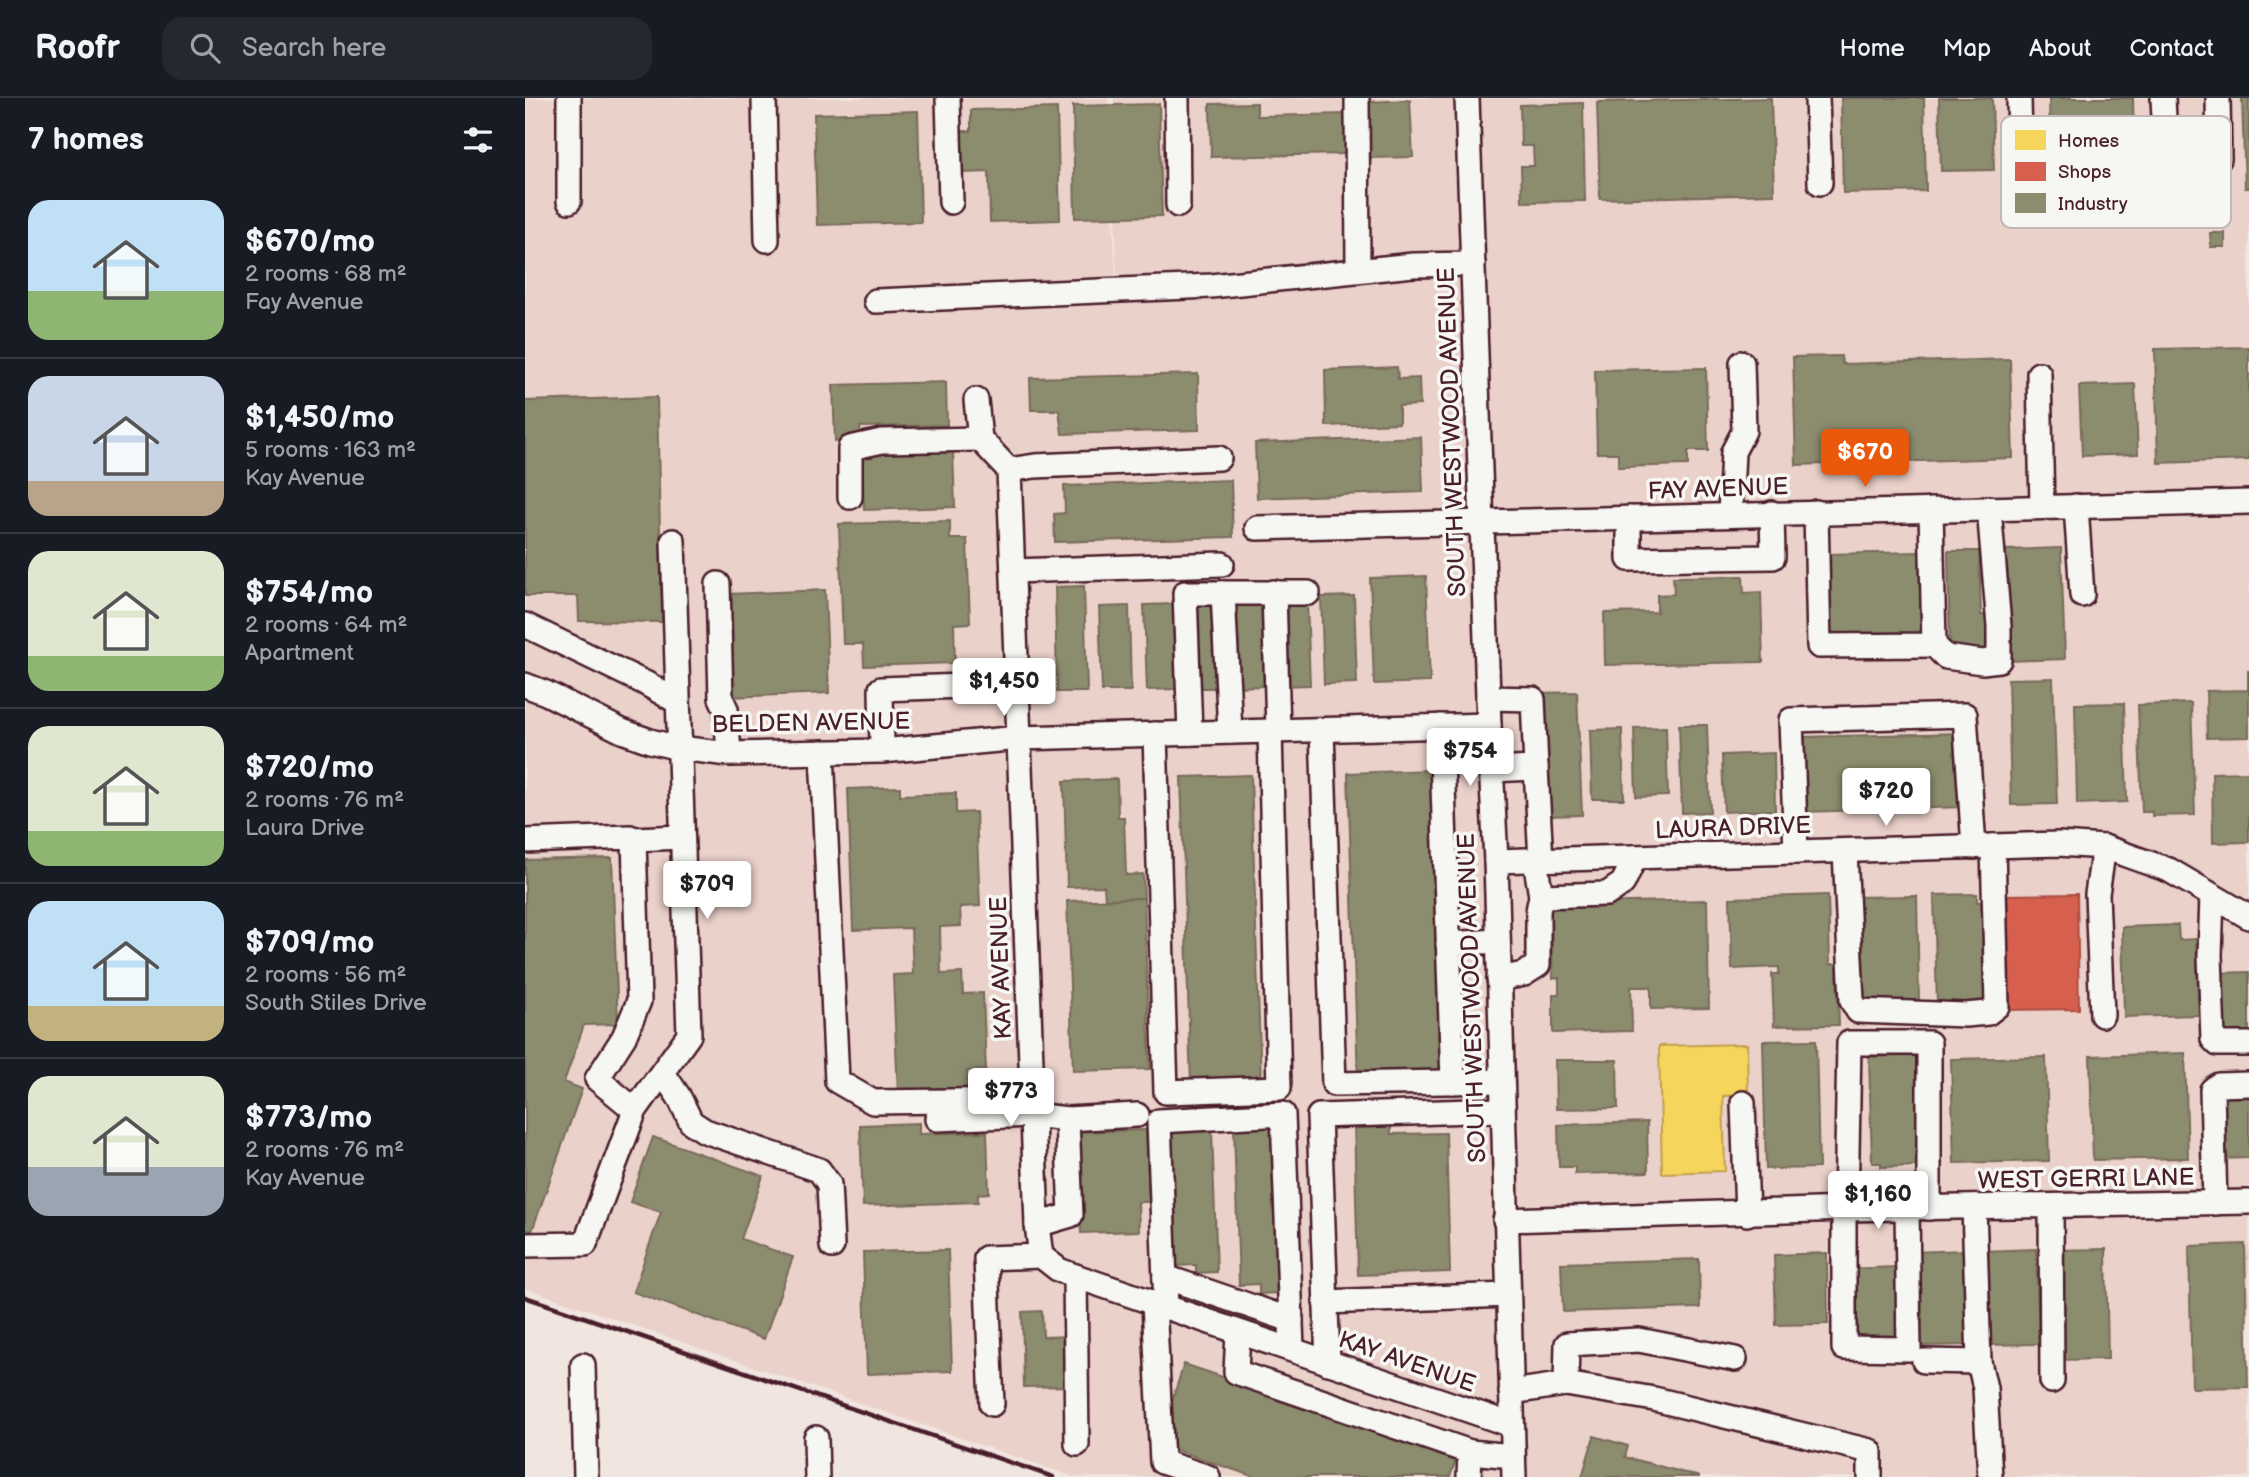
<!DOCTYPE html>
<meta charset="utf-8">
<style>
body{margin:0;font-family:"Balsamiq Sans",sans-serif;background:#242831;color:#f1f3f6;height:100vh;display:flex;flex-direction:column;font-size:26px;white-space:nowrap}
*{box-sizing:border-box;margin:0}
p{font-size:23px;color:#9ea1a6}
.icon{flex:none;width:38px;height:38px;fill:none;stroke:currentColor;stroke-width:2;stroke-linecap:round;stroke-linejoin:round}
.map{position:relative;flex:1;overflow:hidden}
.sheet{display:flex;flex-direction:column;background:#171b24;width:525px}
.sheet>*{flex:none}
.price{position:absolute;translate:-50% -60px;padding:0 16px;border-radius:7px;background:#fff;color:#222;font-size:23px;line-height:46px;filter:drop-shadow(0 2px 4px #0008)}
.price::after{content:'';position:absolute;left:50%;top:42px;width:21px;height:16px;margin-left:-10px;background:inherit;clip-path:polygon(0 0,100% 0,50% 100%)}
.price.selected{background:#ea580c;color:#fff}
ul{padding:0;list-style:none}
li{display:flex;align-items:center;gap:21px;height:175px;padding:0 28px}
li+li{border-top:2px solid #363941}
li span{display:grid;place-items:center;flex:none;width:196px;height:140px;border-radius:21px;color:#555}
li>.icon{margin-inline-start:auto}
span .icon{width:84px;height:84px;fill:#fffc;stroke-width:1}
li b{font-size:30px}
h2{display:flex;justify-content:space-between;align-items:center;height:84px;padding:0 28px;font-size:30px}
header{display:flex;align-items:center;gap:42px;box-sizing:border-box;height:98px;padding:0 35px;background:#171b24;border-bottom:2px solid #363941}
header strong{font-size:33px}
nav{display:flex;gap:38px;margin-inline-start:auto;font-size:24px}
.search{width:490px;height:63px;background:#242831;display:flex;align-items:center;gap:18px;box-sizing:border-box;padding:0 24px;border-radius:21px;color:#9ea1a6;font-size:26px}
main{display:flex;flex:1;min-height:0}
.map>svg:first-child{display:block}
.built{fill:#ead1ca}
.homes{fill:#f6d55c;stroke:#c29e4d;stroke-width:2}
.shops{fill:#d6604d;stroke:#ac4c43;stroke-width:2}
.industry{fill:#8c8c6e;stroke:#786b5a;stroke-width:2}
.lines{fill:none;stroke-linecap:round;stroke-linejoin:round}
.minor-casing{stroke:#4a1f2b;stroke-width:28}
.minor{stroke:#f6f6f2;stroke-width:23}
.rail{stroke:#4a1f2b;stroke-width:4.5}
.labels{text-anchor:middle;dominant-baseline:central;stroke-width:7;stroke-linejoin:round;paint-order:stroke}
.street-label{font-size:24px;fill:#4a1f2b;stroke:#f6f6f2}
.key{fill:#f6f6f2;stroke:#c2b6b6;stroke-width:2}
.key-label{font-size:19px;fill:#4a1f2b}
</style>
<header>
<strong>Roofr</strong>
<div class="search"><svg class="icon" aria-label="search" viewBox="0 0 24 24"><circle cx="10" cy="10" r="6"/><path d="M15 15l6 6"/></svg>Search here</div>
<nav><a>Home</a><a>Map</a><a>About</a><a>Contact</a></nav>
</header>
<main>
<section class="sheet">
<h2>7 homes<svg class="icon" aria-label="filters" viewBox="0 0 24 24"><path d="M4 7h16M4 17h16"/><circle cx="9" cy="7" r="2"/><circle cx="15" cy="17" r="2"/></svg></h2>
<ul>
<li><span style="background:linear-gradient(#bfe0f5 65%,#8fb573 0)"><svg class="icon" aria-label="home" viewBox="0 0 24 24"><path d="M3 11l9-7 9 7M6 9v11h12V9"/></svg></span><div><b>$670/mo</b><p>2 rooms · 68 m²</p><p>Fay Avenue</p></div></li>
<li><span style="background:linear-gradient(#c9d6e8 75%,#b9a48a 0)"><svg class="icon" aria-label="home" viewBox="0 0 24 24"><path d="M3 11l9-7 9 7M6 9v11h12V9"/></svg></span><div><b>$1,450/mo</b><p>5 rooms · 163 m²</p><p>Kay Avenue</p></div></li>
<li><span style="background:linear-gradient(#dfe7d0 75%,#8fb573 0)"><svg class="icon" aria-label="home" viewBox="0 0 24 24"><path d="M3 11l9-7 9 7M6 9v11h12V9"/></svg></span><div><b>$754/mo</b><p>2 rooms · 64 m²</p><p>Apartment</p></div></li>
<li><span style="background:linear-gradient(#dfe7d0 75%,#8fb573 0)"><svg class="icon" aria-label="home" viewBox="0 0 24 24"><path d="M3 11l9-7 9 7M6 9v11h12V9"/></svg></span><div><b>$720/mo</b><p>2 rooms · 76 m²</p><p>Laura Drive</p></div></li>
<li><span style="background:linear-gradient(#bfe0f5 75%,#c2b280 0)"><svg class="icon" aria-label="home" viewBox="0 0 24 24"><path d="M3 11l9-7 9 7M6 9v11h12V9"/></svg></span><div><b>$709/mo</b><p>2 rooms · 56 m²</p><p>South Stiles Drive</p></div></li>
<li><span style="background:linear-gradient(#dfe7d0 65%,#9aa5b1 0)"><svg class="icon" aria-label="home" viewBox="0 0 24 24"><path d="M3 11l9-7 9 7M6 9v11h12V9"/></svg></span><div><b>$773/mo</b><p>2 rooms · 76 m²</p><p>Kay Avenue</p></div></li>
</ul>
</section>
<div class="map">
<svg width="1724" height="1379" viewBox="0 0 1724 1379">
<rect width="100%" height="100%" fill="#f1e5e0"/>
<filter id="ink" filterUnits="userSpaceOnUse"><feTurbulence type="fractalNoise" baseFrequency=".0143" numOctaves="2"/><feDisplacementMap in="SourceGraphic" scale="14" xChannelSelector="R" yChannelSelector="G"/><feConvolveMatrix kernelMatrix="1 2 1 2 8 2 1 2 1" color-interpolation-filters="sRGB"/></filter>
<g filter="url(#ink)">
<polygon class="built" points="0,0 583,0 592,214 589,0 1724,0 1724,1379 549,1379 0,1190"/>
<polygon class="homes" points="1222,946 1223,997 1198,998 1200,1073 1137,1075 1134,948"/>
<polygon class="shops" points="1552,796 1554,911 1477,912 1474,797"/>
<g class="industry">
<polygon points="1246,0 1249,96 1075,101 1072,4"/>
<polygon points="1316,0 1399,0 1401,93 1318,95"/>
<polygon points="1414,0 1467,0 1469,72 1416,73"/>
<polygon points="1524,0 1608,0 1610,84 1526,86"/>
<polygon points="1717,0 1724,0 1724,90 1720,90"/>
<polygon points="885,2 888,59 845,60 843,4"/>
<polygon points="732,5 732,18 820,16 821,56 686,59 685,6"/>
<polygon points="1058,5 1060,103 997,104 996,68 1009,68 1008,48 996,48 995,7"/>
<polygon points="634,6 637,118 550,120 548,8"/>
<polygon points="532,10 535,122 465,124 464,74 437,75 435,33 446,33 446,12"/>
<polygon points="393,13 396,124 292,127 289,16"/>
<polygon points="1685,135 1700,135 1700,149 1686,149"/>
<polygon points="1724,249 1724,362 1633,365 1630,251"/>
<polygon points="1316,258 1317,266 1485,261 1488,360 1271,367 1268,259"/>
<polygon points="872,269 873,281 894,280 895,307 874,308 874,325 801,328 800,272"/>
<polygon points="1181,270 1183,353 1163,353 1163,367 1093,369 1093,355 1072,355 1070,272"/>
<polygon points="673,276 674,332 537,336 534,312 506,312 505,280"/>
<polygon points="421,284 422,327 335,329 336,342 310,343 308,287"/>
<polygon points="1610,286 1613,356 1557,358 1554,288"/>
<polygon points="132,299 137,524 54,523 53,498 0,498 0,303"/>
<polygon points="896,339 898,394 732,400 730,345"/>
<polygon points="428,353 430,409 339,412 337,356"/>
<polygon points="706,382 708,439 530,444 529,416 540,415 539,388"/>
<polygon points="425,423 425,441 442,441 445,525 429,526 430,565 339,568 338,546 318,546 314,426"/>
<polygon points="1536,450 1540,561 1484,563 1480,452"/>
<polygon points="1423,453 1454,453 1456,517 1465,517 1466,552 1425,553"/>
<polygon points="1395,454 1397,540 1305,542 1303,456"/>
<polygon points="901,478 905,584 849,586 845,480"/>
<polygon points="1218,478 1219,495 1236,494 1238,564 1080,567 1079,515 1132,514 1132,497 1149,496 1148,479"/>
<polygon points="559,488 562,594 532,594 530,489"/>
<polygon points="300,492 304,595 206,599 202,496"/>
<polygon points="829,498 832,585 799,586 796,499"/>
<polygon points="782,503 785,587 755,588 753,504"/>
<polygon points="737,504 740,588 710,589 708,505"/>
<polygon points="693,505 695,590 666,590 663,506"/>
<polygon points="649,506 651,591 622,592 619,507"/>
<polygon points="604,508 606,593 577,593 574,509"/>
<polygon points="1723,573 1724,573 1724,639 1682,640 1681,593 1723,592"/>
<polygon points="1528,580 1532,706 1486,707 1483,581"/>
<polygon points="1052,594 1057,717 1022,718 1017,595"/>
<polygon points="1599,605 1602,704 1552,706 1550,606"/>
<polygon points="1666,605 1670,717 1627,718 1627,714 1617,714 1613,607"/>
<polygon points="1154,627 1182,627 1185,714 1157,715"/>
<polygon points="1141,629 1143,698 1111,699 1109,630"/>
<polygon points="1097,631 1099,701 1067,701 1065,632"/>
<polygon points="1437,635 1439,709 1278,714 1276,639"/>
<polygon points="1249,655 1250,712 1199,714 1197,657"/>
<polygon points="906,672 917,980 833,983 823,675"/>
<polygon points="1724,674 1724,744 1688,745 1687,675"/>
<polygon points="726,677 736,986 666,988 656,679"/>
<polygon points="592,681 593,719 599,719 601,777 618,776 619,800 580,801 579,788 542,789 539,683"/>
<polygon points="375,689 375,697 431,695 431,715 451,714 455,808 435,809 436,828 415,829 416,876 437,875 438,896 458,895 461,972 442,973 443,994 373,997 368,877 388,876 386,830 328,832 323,691"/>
<polygon points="87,760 93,926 59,927 39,984 57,991 7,1133 0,1131 0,762"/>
<polygon points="1452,796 1452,804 1460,804 1463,907 1412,908 1409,797"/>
<polygon points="1303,797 1305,866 1312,866 1314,927 1249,928 1247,876 1254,876 1254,869 1207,871 1205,800"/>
<polygon points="1392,798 1394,902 1329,903 1327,799"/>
<polygon points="619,800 625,971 548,973 542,803"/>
<polygon points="1182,802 1184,910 1126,911 1126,889 1106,889 1107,933 1028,935 1028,896 1034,896 1034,880 1028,880 1026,806"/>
<polygon points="1653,827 1654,842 1671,841 1674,917 1599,919 1597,829"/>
<polygon points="1724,874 1724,933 1691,934 1689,875"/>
<polygon points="1291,942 1294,1070 1241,1071 1238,943"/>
<polygon points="1660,955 1663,1060 1568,1062 1565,958"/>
<polygon points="1396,957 1399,1068 1356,1069 1356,1065 1347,1065 1344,959"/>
<polygon points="1521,959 1524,1063 1429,1065 1426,961"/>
<polygon points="1030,962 1092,962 1093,1010 1031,1011"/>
<polygon points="1724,991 1724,1060 1693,1061 1691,992"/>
<polygon points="866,1023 866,1036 921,1035 925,1174 833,1177 829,1024"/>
<polygon points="1122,1024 1123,1074 1050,1076 1050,1069 1034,1069 1033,1027"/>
<polygon points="394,1025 394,1036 462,1034 464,1095 453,1096 453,1104 338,1108 335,1027"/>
<polygon points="749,1029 755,1195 734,1196 734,1186 714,1187 709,1031"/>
<polygon points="621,1032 624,1104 613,1104 614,1133 556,1135 553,1034"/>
<polygon points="687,1032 692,1174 671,1175 671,1167 650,1168 645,1033"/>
<polygon points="128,1039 238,1078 216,1141 268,1159 239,1241 108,1194 136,1114 105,1104"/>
<polygon points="1720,1146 1723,1289 1667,1290 1664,1148"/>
<polygon points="1511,1151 1514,1246 1461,1247 1458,1153"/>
<polygon points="1581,1151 1583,1261 1530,1262 1528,1152"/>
<polygon points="423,1152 427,1273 342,1276 338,1154"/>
<polygon points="1441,1152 1444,1247 1391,1248 1388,1154"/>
<polygon points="1302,1155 1303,1226 1251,1227 1249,1157"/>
<polygon points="1174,1161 1175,1210 1038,1214 1036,1165"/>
<polygon points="1372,1169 1374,1239 1321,1241 1319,1171"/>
<polygon points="517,1213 518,1239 547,1238 548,1288 499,1289 497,1214"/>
<polygon points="659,1266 932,1358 925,1379 730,1379 642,1349 642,1318"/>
<polygon points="1069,1338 1103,1348 1100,1359 1175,1379 1057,1379"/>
</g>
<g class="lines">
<g class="minor-casing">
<g id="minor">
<polyline points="239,0 242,142"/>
<polyline points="423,0 426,104"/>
<polyline points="652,0 653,107"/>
<polyline points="832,0 833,172"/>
<polyline points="942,0 964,627 971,763 989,1379"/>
<polyline points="1292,0 1295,85"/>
<polyline points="1494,0 1496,91"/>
<polyline points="1638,0 1641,62 1694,61 1693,0"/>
<polyline points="44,103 44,0"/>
<polyline points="351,203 686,188 888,167 948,166"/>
<polyline points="1514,276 1517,409"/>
<polyline points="451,302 455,341 484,372"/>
<polyline points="484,372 512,1127 516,1158 534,1172 550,1178 987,1327"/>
<polyline points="484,372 510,368 694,360"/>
<polyline points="325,399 325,350 357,343 455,341"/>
<polyline points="1551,408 1557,497"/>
<polyline points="1291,414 1294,548 1409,547 1406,412"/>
<polyline points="1205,417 1208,354 1219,333 1217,265"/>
<polyline points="1104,420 1104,461 1248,459 1247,415"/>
<polyline points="732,430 1724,404"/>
<polyline points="488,473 697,466"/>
<polyline points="193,486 196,600 201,611 204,656"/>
<polyline points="749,494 753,633"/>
<polyline points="698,495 705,634"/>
<polyline points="0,527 120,585 153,604"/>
<polyline points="1409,547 1421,559 1457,564 1474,562 1474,528 1464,410"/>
<polyline points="0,587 21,595 97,633 125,643 154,650 204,656 357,653 494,640 964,627"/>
<polyline points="963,600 1008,601 1011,670 966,672"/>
<polyline points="916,628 928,984"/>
<polyline points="797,632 809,986 976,983"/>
<polyline points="665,635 660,495 783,495"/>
<polyline points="630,636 641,994 754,990 745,633"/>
<polyline points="357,653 356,591 493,586"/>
<polyline points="297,654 312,983 348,1004 507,1002"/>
<polyline points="1011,670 1016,762"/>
<polyline points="109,741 157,739"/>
<polyline points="0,743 105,739 109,741 114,903 99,939 72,981 110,1012"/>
<polyline points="1320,753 1327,903 1333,913 1440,917 1463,915 1472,908 1468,748"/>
<polyline points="1271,754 1266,622 1440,617 1449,749"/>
<polyline points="971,763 1534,746 1579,749 1644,772 1724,819"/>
<polyline points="1016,798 1082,796 1098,785 1110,759"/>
<polyline points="1687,798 1685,857 1688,941 1693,946 1724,946"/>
<polyline points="923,846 973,843"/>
<polyline points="974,881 999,876 1013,867 1013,813 1016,798 1010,762"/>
<polyline points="1577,917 1572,796 1579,749"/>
<polyline points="138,975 154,999 166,1024 180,1033 294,1072 304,1086 307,1148"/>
<polyline points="1218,1005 1222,1116"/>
<polyline points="412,1021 508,1017 542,1021 612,1017"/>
<polyline points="1690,1105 1687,992 1693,987 1724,986"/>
<polyline points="1526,1108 1527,1283"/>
<polyline points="1321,1111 1324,945 1404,945 1404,1110"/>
<polyline points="1319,1112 1319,1250 1384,1251 1382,1110"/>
<polyline points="980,1122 1321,1111 1724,1104"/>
<polyline points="512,1127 546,1117 542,1021"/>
<polyline points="0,1147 60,1146 110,1012 164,937 148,443"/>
<polyline points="550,1178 552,1346"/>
<polyline points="640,1179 766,1222"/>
<polyline points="800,1204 983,1197"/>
<polyline points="629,1205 637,1364 683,1379"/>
<polyline points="641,1210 634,1023 758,1016 767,1251"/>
<polyline points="713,1235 711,1274 945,1354 944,1379"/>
<polyline points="1399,1263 1454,1264 1449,1109"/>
<polyline points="1454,1264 1460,1290 1465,1379"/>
<polyline points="803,1265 794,1018 977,1012"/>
<polyline points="58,1267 61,1379"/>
<polyline points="1041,1286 1129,1301 1345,1353 1345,1379"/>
<polyline points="986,1294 1041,1286 1042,1246 1114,1242 1210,1261"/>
<polyline points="467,1306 461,1160 516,1158"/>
<polyline points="291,1340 292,1379"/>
<polyline points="945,1354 988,1358"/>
</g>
</g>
<use href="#minor" class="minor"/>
<polyline class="rail" points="0,1199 528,1379"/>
</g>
</g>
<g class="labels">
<g class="street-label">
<text transform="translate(927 334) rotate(-92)">SOUTH WESTWOOD AVENUE</text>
<text transform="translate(1193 391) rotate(-2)">FAY AVENUE</text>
<text transform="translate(286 625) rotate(-1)">BELDEN AVENUE</text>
<text transform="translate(1208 730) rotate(-2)">LAURA DRIVE</text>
<text transform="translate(476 870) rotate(-92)">KAY AVENUE</text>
<text transform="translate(947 900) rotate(-92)">SOUTH WESTWOOD AVENUE</text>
<text transform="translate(1561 1081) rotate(-1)">WEST GERRI LANE</text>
<text transform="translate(882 1264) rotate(19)">KAY AVENUE</text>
</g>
</g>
<rect x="1476" y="18" width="230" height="112" rx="10" class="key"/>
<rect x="1490" y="32" width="31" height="20" fill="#f6d55c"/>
<rect x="1490" y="64" width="31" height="19" fill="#d6604d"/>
<rect x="1490" y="95" width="31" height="20" fill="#8c8c6e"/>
<g class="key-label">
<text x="1533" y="49">Homes</text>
<text x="1533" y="80">Shops</text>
<text x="1533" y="112">Industry</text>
</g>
</svg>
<b class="price selected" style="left:1340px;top:391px">$670</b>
<b class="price" style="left:479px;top:620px">$1,450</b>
<b class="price" style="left:945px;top:690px">$754</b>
<b class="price" style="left:1361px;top:730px">$720</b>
<b class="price" style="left:182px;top:823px">$709</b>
<b class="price" style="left:486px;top:1030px">$773</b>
<b class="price" style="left:1353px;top:1133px">$1,160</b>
</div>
</main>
